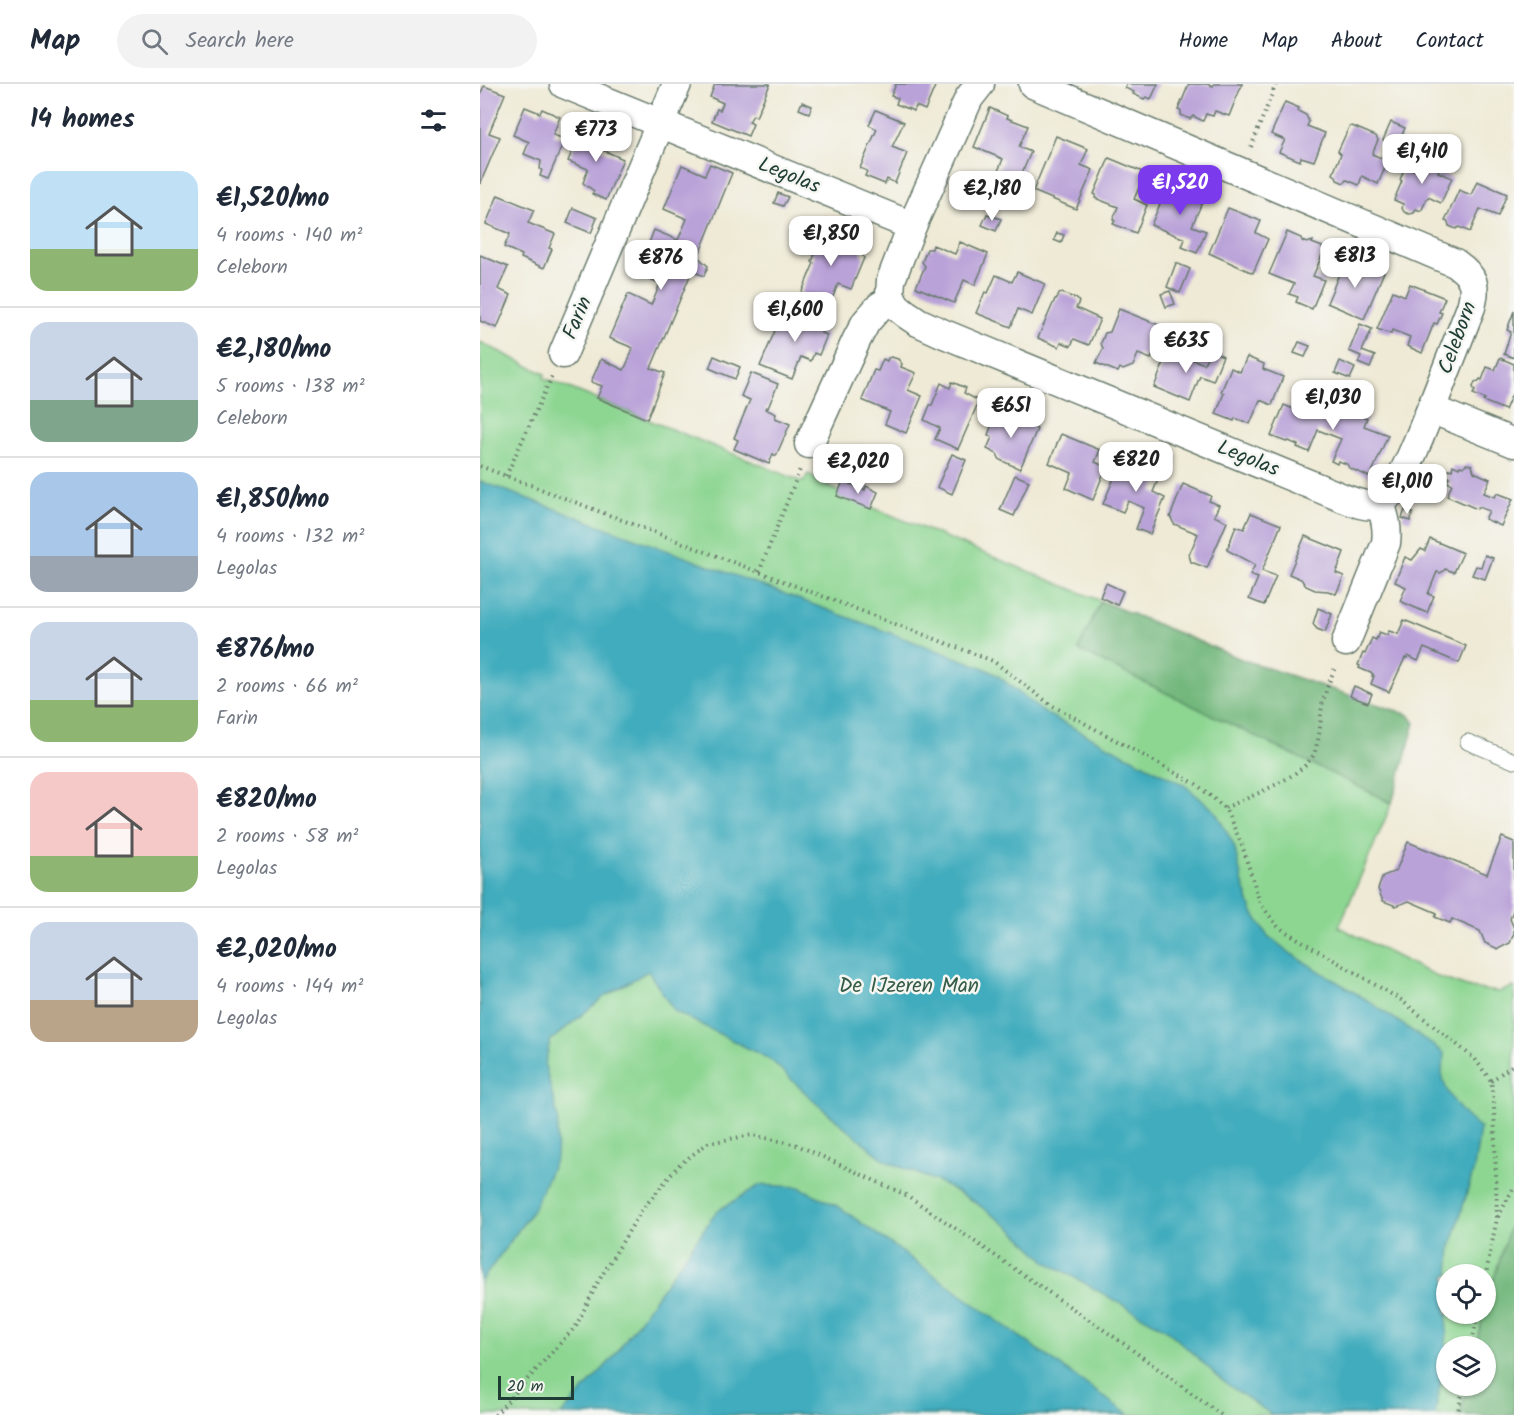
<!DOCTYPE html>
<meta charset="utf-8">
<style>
body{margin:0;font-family:Kalam,sans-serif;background:#f2f2f3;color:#1f2937;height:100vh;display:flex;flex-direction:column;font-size:22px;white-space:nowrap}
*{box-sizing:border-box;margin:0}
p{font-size:20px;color:#747a83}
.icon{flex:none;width:33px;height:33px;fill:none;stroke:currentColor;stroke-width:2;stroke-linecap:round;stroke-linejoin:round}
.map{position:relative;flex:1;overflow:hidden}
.details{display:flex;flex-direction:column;background:#fff;width:480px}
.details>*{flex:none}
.controls{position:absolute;left:956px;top:1180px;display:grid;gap:12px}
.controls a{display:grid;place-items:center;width:60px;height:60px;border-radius:50%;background:#fff;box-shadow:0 2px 4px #0004;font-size:30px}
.scale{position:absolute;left:18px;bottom:15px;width:76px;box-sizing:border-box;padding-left:6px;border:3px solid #1f3d34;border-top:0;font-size:16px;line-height:21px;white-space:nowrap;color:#1f3d34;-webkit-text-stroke:4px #f6f6f2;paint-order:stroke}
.price{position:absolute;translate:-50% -51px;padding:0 14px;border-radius:12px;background:#fff;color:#222;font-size:20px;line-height:39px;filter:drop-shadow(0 2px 3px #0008)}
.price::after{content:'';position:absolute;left:50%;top:36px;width:18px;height:14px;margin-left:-9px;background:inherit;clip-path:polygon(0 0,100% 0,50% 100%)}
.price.current{background:#7c3aed;color:#fff}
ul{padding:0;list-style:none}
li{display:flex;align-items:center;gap:18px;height:150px;padding:0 30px}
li+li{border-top:2px solid #e0e1e3}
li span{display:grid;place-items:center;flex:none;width:168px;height:120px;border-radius:18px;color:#555}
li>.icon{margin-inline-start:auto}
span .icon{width:72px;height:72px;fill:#fffc;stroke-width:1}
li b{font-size:26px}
h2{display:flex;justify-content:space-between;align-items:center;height:72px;padding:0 30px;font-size:26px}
header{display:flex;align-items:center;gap:36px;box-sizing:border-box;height:84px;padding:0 30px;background:#fff;border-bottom:2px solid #e0e1e3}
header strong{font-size:28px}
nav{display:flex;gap:33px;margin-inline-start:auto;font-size:21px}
.search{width:420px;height:54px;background:#f2f2f3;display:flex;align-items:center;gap:15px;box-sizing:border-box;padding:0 21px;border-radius:33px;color:#747a83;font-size:22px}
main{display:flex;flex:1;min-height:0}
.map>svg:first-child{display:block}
.green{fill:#8dd692;stroke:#568a63;stroke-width:1.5;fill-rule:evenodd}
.forest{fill:#72b77c;stroke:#487a58;stroke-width:1.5}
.water{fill:#3facbd;stroke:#2f7478;stroke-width:1.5}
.building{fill:#b9a2d8}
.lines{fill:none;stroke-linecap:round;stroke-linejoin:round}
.service-casing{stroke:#687a6c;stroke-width:17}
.minor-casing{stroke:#687a6c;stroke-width:31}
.path{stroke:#687a6c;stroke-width:4;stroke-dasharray:1.5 4.5;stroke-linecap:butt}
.service{stroke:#fff;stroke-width:15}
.minor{stroke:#fff;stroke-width:28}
.labels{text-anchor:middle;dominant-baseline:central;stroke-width:5;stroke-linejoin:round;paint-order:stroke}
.street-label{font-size:21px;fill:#1f3d34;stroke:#f6f6f2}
.park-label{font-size:21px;fill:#355c47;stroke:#f6f6f2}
</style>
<header>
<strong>Map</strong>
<div class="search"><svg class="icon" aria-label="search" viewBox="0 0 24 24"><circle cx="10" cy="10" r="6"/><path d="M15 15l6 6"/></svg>Search here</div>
<nav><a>Home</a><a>Map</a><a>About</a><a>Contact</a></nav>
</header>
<main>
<section class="details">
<h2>14 homes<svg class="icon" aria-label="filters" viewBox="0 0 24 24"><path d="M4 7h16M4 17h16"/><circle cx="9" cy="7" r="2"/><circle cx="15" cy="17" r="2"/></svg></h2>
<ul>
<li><span style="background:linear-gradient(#bfe0f5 65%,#8fb573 0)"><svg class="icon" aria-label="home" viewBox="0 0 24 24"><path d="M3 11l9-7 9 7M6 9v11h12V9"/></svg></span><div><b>€1,520/mo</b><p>4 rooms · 140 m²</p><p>Celeborn</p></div></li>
<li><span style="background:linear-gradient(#c9d6e8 65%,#7fa58c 0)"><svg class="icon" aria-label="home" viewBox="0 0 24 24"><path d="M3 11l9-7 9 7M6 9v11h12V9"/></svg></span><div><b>€2,180/mo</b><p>5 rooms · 138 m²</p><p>Celeborn</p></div></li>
<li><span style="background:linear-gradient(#a9c7e8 70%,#9aa5b1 0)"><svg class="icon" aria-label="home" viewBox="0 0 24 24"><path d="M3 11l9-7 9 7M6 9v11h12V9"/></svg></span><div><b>€1,850/mo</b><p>4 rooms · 132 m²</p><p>Legolas</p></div></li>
<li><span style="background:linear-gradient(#c9d6e8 65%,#8fb573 0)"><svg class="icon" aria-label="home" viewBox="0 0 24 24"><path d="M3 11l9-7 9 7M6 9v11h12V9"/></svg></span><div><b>€876/mo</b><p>2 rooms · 66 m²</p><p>Farin</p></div></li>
<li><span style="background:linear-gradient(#f6c9c9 70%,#8fb573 0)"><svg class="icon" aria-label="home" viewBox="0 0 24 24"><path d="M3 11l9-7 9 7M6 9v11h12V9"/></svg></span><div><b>€820/mo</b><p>2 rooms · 58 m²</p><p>Legolas</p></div></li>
<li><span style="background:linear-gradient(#c9d6e8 65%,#b9a48a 0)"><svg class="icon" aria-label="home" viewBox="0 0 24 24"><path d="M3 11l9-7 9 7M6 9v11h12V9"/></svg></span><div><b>€2,020/mo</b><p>4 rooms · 144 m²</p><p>Legolas</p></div></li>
</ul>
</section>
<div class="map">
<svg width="1034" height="1331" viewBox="0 0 1034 1331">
<rect width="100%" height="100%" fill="#f6f6f2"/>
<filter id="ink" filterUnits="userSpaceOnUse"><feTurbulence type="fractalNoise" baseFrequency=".0167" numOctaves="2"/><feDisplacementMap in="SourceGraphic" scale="12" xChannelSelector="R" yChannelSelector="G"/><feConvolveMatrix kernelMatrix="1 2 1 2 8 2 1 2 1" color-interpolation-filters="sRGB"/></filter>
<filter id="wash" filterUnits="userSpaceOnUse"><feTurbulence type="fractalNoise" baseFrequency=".008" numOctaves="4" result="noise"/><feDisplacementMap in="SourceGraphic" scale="24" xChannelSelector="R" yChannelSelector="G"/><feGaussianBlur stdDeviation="1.35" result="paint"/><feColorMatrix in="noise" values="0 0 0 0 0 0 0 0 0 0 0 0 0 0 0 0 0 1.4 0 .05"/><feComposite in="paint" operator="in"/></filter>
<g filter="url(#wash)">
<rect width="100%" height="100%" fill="#efead5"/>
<path class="green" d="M 0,258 L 65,290 L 64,294 L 323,398 L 328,390 L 367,413 L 621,517 L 621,518 L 929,643 L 904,716 L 912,719 L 859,843 L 955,892 L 990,904 L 1018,908 L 1034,903 L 1034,1331 L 0,1331 ZM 966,1191 L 1005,1191 L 1005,1230 L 966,1230 ZM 966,1263 L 1005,1263 L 1005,1302 L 966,1302 Z"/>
<g class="forest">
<polygon points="621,517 761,575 929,631 935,639 912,719 598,566"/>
<polygon points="1034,1128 1034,1331 980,1331 987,1302 1005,1302 1005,1263 996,1263 1003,1230 1005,1230 1005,1224"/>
</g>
<g class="water">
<path d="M 0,397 L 502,583 L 517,591 L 563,628 L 704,701 L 735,727 L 754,761 L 762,796 L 772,827 L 788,852 L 813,871 L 887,916 L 964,969 C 964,975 962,983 962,989 C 964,1010 984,1032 1000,1044 L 994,1085 L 971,1163 L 969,1191 L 966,1191 L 966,1230 L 967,1230 L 966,1269 L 955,1331 L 792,1331 L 744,1298 L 687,1246 L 567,1178 L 533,1146 L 493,1117 L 461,1099 L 406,1077 L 337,1020 L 291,976 L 194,927 L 168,887 L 125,912 L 70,957 L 65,981 L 78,1034 L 76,1074 L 53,1126 L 0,1199 Z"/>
<polygon points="280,1101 319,1103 359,1123 649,1331 81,1331 131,1276 237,1127"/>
</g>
<g id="blocks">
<g class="building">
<polygon points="235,0 290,0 276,33 273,31 269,38 273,40 268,52 232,37 237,25 240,26 243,19 230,13"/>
<polygon points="416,0 456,0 445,26 436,22 434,27 416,20 418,14 411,12"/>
<polygon points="647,0 678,0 671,15 666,13 664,15 653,10 654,8 645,4"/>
<polygon points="709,0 727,0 733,2 734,0 762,0 749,32 735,27 733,32 726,30 723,37 713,32 710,35 701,31 701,27 698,26"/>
<polygon points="4,2 25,10 9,49 20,53 0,100 0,11"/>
<polygon points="322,18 332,22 329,29 319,25"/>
<polygon points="805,18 819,24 818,27 826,31 829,38 827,42 845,49 834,77 821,73 820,77 799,68 805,56 791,50"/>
<polygon points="45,23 60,29 62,25 80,33 73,51 85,55 68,95 60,92 62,86 60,85 61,77 44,70 49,58 33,51"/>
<polygon points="510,24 528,32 527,34 548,42 539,63 551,68 539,96 518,87 523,75 494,63"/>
<polygon points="396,26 424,38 412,63 427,69 415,99 407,95 405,100 385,92 387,87 380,84 397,45 389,41"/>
<polygon points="911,38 925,44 917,62 903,56"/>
<polygon points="872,42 896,52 898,56 892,70 908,77 898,100 882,92 879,101 867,96 864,99 857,96 856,92 853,90 861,70 858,67 869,43"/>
<polygon points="103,43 123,52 118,64 143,75 126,116 112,110 114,107 103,99 108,85 88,77"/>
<polygon points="576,52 608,65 601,81 613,86 596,125 553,107"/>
<polygon points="940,71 961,80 958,88 972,94 961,119 948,113 941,127 936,125 934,129 929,130 924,128 922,124 923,120 914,116 922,97 920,96 924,86 927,87 928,84 934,86"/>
<polygon points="629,74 665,89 654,115 667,121 656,149 633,140 635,137 633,136 638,123 615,114 616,111 614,110"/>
<polygon points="230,80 252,89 218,173 228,182 224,192 212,187 171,284 185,289 167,335 117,314 122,302 111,298 121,275 144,286 149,275 153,264 129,254 148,210 171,221 176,210 180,199 157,190 174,146 198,156 207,135 184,125 202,81 225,91"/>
<polygon points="997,97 1027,110 1018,132 1000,125 990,148 979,143 976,145 969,142 968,138 965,137 979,106 991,111"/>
<polygon points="689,99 724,114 712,142 726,147 717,169 702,163 705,155 671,141"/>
<polygon points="518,101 534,107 529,120 513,114"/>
<polygon points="298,109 308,113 303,122 294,119"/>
<polygon points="18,111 54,126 48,139 75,150 69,164 72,165 64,184 41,174 42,171 24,163 30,150 6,140"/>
<polygon points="93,124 117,134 111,149 87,139"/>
<polygon points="748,124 781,137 776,149 788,155 773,189 729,169"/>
<polygon points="507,130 521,135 516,147 502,141"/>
<polygon points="345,147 359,153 361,149 373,154 371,159 379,162 384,174 371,205 358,200 349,223 320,212 334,179 332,178 335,170 325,166 331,150 342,155"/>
<polygon points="807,148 821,154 822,157 827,159 833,157 832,159 845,164 833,192 844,196 832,225 816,218 818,213 809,210 814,200 789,190"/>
<polygon points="577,149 584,151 581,159 574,156"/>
<polygon points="480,158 508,170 495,201 484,196 474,219 436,203 445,182 442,178 447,165 452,165 453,161 475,170"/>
<polygon points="0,171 28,183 18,205 31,211 17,244 0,237"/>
<polygon points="864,178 887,187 889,182 904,188 884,235 847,219"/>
<polygon points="696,179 710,185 700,209 687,203"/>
<polygon points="537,188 565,200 552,231 538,225 531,243 496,229 505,208 508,209 516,191 532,198"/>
<polygon points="930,200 965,214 959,228 962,229 957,240 954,239 942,269 927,262 930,253 912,246 911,250 897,245 913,207 925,212"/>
<polygon points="690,207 695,220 686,223 681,210"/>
<polygon points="582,209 597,215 599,218 596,224 620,235 609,261 594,255 591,262 581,258 579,263 558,254 575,215 577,215 579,210"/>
<polygon points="320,223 333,229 332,233 346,239 341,249 347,251 339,271 334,269 331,277 321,273 312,295 280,282 297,242 306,245 314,225 318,227"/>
<polygon points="639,225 684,243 671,275 658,270 653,282 643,286 640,284 638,288 616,279 623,265 621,259 625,249 630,248"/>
<polygon points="1034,227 1034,274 1024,270 1031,248 1027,246"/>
<polygon points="880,240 892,245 882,267 895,272 890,284 878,279 881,272 869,267"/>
<polygon points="819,258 830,262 825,273 814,269"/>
<polygon points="689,266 724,280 730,266 743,272 733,297 720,292 710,318 674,303"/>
<polygon points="234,272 260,283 255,295 229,284"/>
<polygon points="411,273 418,275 422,280 421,283 436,289 428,306 442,312 426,349 405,340 410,328 382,316 394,286 398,287 403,275 407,277 408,274"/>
<polygon points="767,273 784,280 783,285 803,293 792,321 780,316 770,340 755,334 754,337 736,330 744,309 741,308 751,284 760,288"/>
<polygon points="1020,274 1034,280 1034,311 1032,310 1025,326 1003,317 1005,315 993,310 995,307 993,303 995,298 999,297 1000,295 1002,296 1007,283 1015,286"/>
<polygon points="860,277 875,284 870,295 855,289"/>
<polygon points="271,289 298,300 288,324 286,323 285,325 296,330 295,334 310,340 296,372 293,370 289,380 254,365 258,356 254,354 270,316 261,312"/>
<polygon points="472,298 486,304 484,309 499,317 478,365 455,355 460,344 444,336 450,321 452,321 461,299 470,304"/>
<polygon points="832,308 850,316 852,311 876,321 873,329 887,334 884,342 908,351 890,393 869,384 867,380 858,377 857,380 851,377 861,355 838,346 829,368 817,363 818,361 809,357 806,358 791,352 804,321 823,329"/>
<polygon points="523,326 540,332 538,336 557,345 540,385 520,376 517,370 507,365 512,353 508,351 512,340 517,342"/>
<polygon points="581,350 620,366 615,378 626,383 613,416 586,404 592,389 569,379"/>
<polygon points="472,370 486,376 472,410 457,403"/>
<polygon points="642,375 680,391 673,408 685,414 670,450 656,445 664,424 648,417 643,428 623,420"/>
<polygon points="986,380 992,381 994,388 1010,395 1004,409 1015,413 1017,409 1033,415 1021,442 1005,435 1009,427 998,423 997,425 967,412 972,400 967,398 969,393 966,392 969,385 972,386 973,381 979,384 980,382 983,383"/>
<polygon points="535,391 549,397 534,432 520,426"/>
<polygon points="363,397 385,406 386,402 398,408 391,425 357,412"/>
<polygon points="703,400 731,412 729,417 739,421 734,432 747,438 727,484 711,478 709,471 718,450 694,440 691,434 690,433"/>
<polygon points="925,426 933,429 930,437 922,434"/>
<polygon points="771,429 801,441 782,487 796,492 784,521 769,515 778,494 770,491 775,481 747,466 756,442 764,445"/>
<polygon points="825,452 864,468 856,489 864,492 856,510 848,507 835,506 826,502 821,495 809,490"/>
<polygon points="950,455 983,469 974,488 965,485 964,487 960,489 957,488 948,510 954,512 947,529 920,517 926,503 915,498 925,473 932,476 941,465 945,467"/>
<polygon points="1005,471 1013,474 1005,495 992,491 996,482 1001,483"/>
<polygon points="626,499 643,507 637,521 620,513"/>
<polygon points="838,524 852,530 845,548 837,545 833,540"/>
<polygon points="924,536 986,562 979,579 944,564 938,577 928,572 927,574 925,574 909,608 891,600 894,592 892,592 893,590 879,584 880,582 878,581 883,569 885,570 892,554 896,556 899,548 907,551 909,547 918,550"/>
<polygon points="874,602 892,610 888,619 870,612"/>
<polygon points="1022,753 1034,758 1034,824 1030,835 1034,844 1034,849 1030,859 1018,865 1005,859 1000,847 972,835 970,839 955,833 957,829 929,817 916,822 903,817 898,805 903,792 916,787 928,758 1007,790"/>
</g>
</g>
</g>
<g filter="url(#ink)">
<use href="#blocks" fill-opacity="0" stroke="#687a6c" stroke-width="1.5"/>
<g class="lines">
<g class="service-casing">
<polyline id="service" points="988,658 1034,677"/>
</g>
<g class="minor-casing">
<g id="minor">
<path d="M 84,0 L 432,142 L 411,196 L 410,211 L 416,222 L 426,230 L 438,238 L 462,249 L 863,414 C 872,417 884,423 895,421 C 919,415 941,347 951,325 L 1034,359"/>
<path d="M 553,0 L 975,179 C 994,192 997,201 991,223 L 951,325"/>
<polyline points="432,142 489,14 500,0"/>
<polyline points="83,270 197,0"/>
<polyline points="329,360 377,255 386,238 400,222 412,215"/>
<path d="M 866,558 L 906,459 C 908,444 905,433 900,419"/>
</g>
</g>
<g class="path">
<polyline points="771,63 796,0"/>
<polyline points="0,382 513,577 571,621 716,700 745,724 762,761 780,819 798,843 921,916 995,975 1011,997 1014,1020 1017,1134 1005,1195"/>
<polyline points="26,392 72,292"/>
<polyline points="279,488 321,383"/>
<path d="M 745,724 C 769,713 814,696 830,676 C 834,672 836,665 837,659 C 841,647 840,634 842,622 C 845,608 850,595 856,582"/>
<polyline points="1011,997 1034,980"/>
<polyline points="1018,1133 1034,1103"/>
<polyline points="991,1263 998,1230"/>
<polyline points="15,1331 96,1242 118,1198 161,1127 199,1081 228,1059 272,1051 317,1061 428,1112 643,1259 741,1331"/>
<polyline points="977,1331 984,1302"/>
</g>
<use href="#service" class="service"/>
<use href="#minor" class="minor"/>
</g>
</g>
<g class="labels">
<g class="street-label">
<text transform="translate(309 92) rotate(22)">Legolas</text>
<text transform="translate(98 234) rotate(-67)">Farin</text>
<text transform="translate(978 254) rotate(-70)">Celeborn</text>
<text transform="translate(768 375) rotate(22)">Legolas</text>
</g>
<g class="park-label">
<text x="429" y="902">De IJzeren Man</text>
</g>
</g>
</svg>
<div class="controls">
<a><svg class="icon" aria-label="locate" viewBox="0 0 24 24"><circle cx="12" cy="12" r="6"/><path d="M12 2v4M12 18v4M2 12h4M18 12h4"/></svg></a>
<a><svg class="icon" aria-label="layers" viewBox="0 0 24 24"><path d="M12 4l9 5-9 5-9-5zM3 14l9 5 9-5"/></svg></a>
</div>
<div class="scale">20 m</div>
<b class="price" style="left:116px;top:79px">€773</b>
<b class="price" style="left:942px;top:101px">€1,410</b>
<b class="price current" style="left:700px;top:132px">€1,520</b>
<b class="price" style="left:512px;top:138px">€2,180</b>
<b class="price" style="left:351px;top:183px">€1,850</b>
<b class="price" style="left:875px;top:205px">€813</b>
<b class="price" style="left:181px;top:207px">€876</b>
<b class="price" style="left:315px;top:259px">€1,600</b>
<b class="price" style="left:706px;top:290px">€635</b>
<b class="price" style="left:853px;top:347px">€1,030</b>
<b class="price" style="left:531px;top:355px">€651</b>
<b class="price" style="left:656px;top:409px">€820</b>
<b class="price" style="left:378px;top:411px">€2,020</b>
<b class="price" style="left:927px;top:431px">€1,010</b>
</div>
</main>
